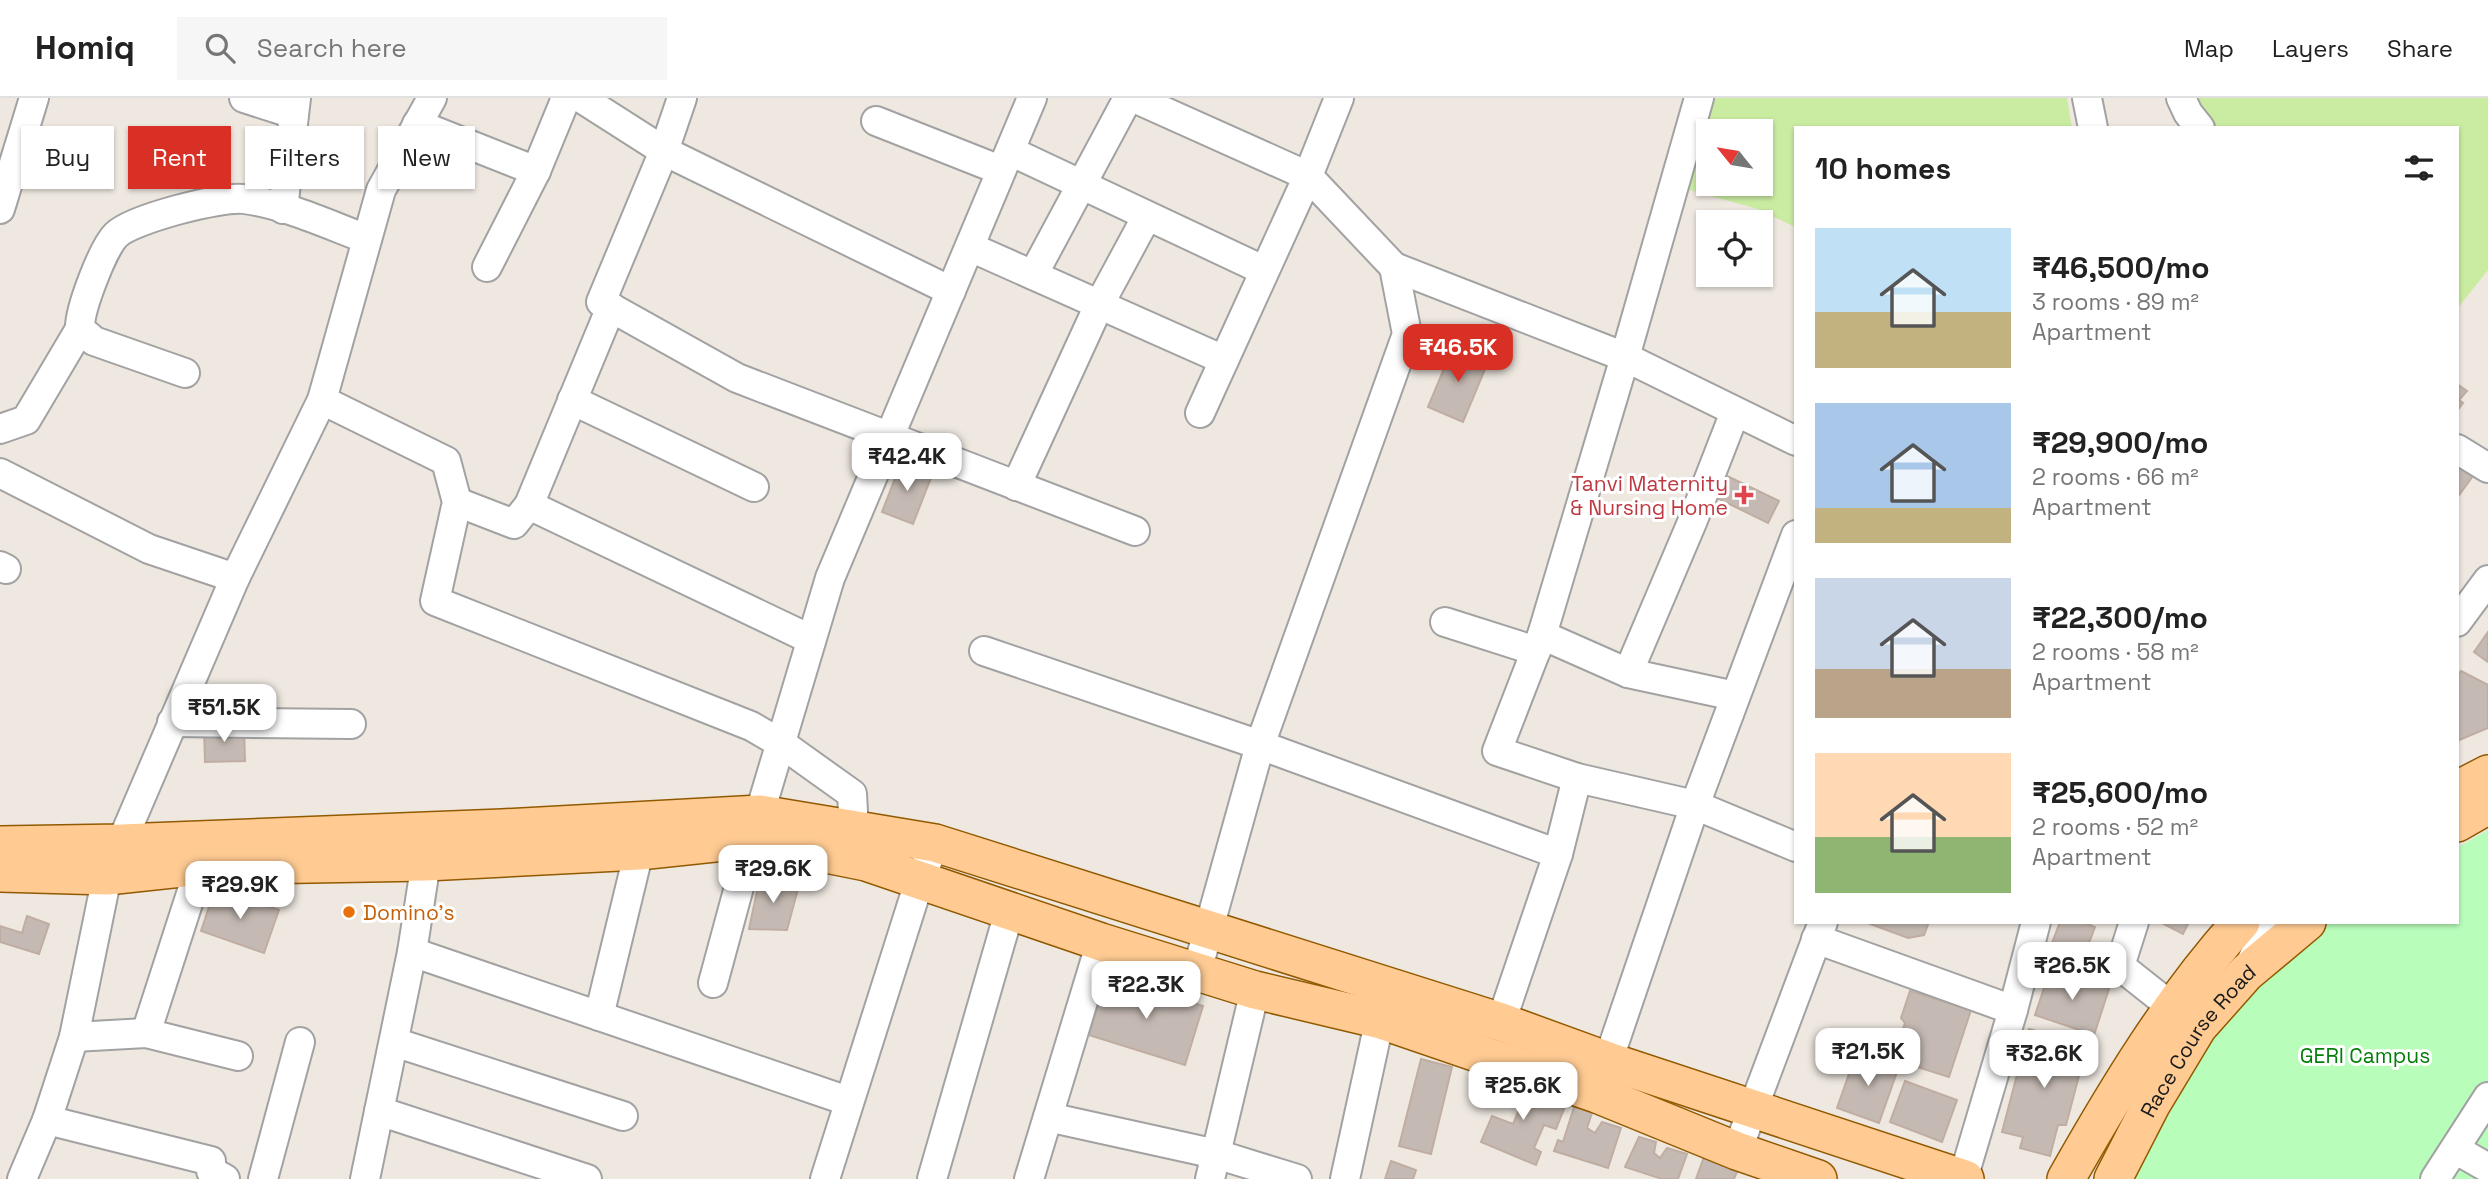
<!DOCTYPE html>
<meta charset="utf-8">
<style>
body{margin:0;font-family:"Space Grotesk",sans-serif;background:#f6f6f6;color:#222;height:100vh;display:flex;flex-direction:column;font-size:26px;white-space:nowrap}
*{box-sizing:border-box;margin:0}
p{font-size:23px;color:#767676}
.icon{flex:none;width:38px;height:38px;fill:none;stroke:currentColor;stroke-width:2;stroke-linecap:round;stroke-linejoin:round}
.map{position:relative;flex:1;overflow:hidden}
.side{position:absolute;left:1794px;top:28px;width:665px;height:798px;display:flex;flex-direction:column;background:#fff;border-radius:0px;box-shadow:0 2px 5px #0004}
.side>*{flex:none}
.hud{position:absolute;left:21px;top:28px;width:665px;height:63px;display:flex;gap:14px}
.needle{width:46px;rotate:300deg}
.buttons{position:absolute;left:1696px;top:21px;display:grid;gap:14px}
.buttons a{display:grid;place-items:center;width:77px;height:77px;border-radius:0px;background:#fff;box-shadow:0 2px 5px #0004;font-size:35px}
.price{position:absolute;translate:-50% -60px;padding:0 16px;border-radius:14px;background:#fff;color:#222;font-size:23px;line-height:46px;filter:drop-shadow(0 2px 4px #0008)}
.price::after{content:'';position:absolute;left:50%;top:42px;width:21px;height:16px;margin-left:-10px;background:inherit;clip-path:polygon(0 0,100% 0,50% 100%)}
.price.on{background:#d93025;color:#fff}
ul{padding:0;list-style:none}
li{display:flex;align-items:center;gap:21px;height:175px;padding:0 21px}
li span{display:grid;place-items:center;flex:none;width:196px;height:140px;border-radius:0px;color:#555}
li>.icon{margin-inline-start:auto}
span .icon{width:84px;height:84px;fill:#fffc;stroke-width:1}
li b{font-size:30px}
h2{display:flex;justify-content:space-between;align-items:center;height:84px;padding:0 21px;font-size:30px}
.tag{padding:0 24px;border-radius:0px;background:#fff;box-shadow:0 2px 5px #0004;font-size:24px;line-height:63px}
.tag.on{background:#d93025;color:#fff}
header{display:flex;align-items:center;gap:42px;box-sizing:border-box;height:98px;padding:0 35px;background:#fff;border-bottom:2px solid #e0e0e0}
header strong{font-size:33px}
nav{display:flex;gap:38px;margin-inline-start:auto;font-size:24px}
.search{width:490px;height:63px;background:#f6f6f6;display:flex;align-items:center;gap:18px;box-sizing:border-box;padding:0 24px;border-radius:0px;color:#767676;font-size:26px}
.map>svg:first-child{display:block}
.grass{fill:#caeca1;fill-rule:evenodd}
.park{fill:#b8fdba}
.building{fill:#c5bab3;stroke:#c0ada1;stroke-width:2}
.lines{fill:none;stroke-linecap:round;stroke-linejoin:round}
.minor-casing{stroke:#a2a2a2;stroke-width:32}
.major-casing{stroke:#925a00;stroke-width:40}
.minor{stroke:#fff;stroke-width:28}
.major{stroke:#ffcb93;stroke-width:37}
.health-dot{fill:#e0444e;stroke:#fff;stroke-width:2.5}
.food-dot{fill:#e8710a;stroke:#fff;stroke-width:2.5}
.labels{text-anchor:middle;dominant-baseline:central;stroke-width:6;stroke-linejoin:round;paint-order:stroke}
.health-label{font-size:21px;fill:#be3a42;stroke:#fff;text-anchor:end}
.food-label{font-size:21px;fill:#c56008;stroke:#fff;text-anchor:start}
.street-label{font-size:21px;fill:#1b1b1b;stroke:#fff}
.park-label{font-size:21px;fill:#047e08;stroke:#fff}
</style>
<header>
<strong>Homiq</strong>
<div class="search"><svg class="icon" aria-label="search" viewBox="0 0 24 24"><circle cx="10" cy="10" r="6"/><path d="M15 15l6 6"/></svg>Search here</div>
<nav><a>Map</a><a>Layers</a><a>Share</a></nav>
</header>
<div class="map">
<svg width="2488" height="1081" viewBox="0 0 2488 1081">
<rect width="100%" height="100%" fill="#eee8e0"/>
<g class="grass">
<path d="M 1707,0 L 2067,0 L 2072,30 L 1796,30 L 1795,129 L 1758,111 L 1682,90 ZM 1708,33 L 1760,33 L 1760,86 L 1708,86 Z"/>
<polygon points="2191,0 2488,0 2488,172 2457,211 2457,30 2194,30"/>
</g>
<polygon class="park" points="2488,732 2488,1081 2135,1081 2204,948 2307,838 2331,824 2457,824 2457,750"/>
<g class="building">
<polygon points="1453,249 1488,264 1463,324 1428,309"/>
<polygon points="2457,286 2467,293 2459,302 2463,305 2457,313"/>
<polygon points="2457,357 2475,375 2457,400"/>
<polygon points="901,365 932,377 913,426 882,414"/>
<polygon points="1727,378 1779,403 1768,425 1717,400"/>
<polygon points="2488,534 2488,564 2474,554"/>
<polygon points="2461,573 2488,587 2488,630 2457,643 2457,578"/>
<polygon points="244,629 245,663 205,664 204,630"/>
<polygon points="760,779 799,787 787,832 749,831"/>
<polygon points="215,791 279,812 264,855 201,833"/>
<polygon points="27,818 49,826 39,856 0,844 0,828 22,835"/>
<polygon points="1865,824 1929,824 1924,837 1908,840"/>
<polygon points="2060,824 2083,824 2095,829 2081,866 2049,853"/>
<polygon points="2160,824 2189,824 2183,836"/>
<polygon points="2050,872 2109,891 2094,937 2035,917"/>
<polygon points="1107,878 1203,908 1185,967 1089,937"/>
<polygon points="1910,893 1971,912 1949,979 1905,965 1912,943 1900,939 1905,925 1901,920"/>
<polygon points="2029,931 2056,938 2053,952 2057,953 2062,937 2088,944 2066,1027 2058,1027 2050,1058 2020,1050 2023,1039 2002,1034"/>
<polygon points="1856,956 1898,971 1879,1025 1837,1010"/>
<polygon points="1421,961 1452,969 1431,1056 1399,1048"/>
<polygon points="1506,980 1566,1006 1556,1031 1544,1027 1534,1050 1541,1054 1536,1067 1481,1044 1492,1018 1513,1026 1521,1007 1498,998"/>
<polygon points="1905,983 1957,1002 1942,1044 1890,1024"/>
<polygon points="1574,1009 1592,1015 1587,1030 1595,1035 1602,1024 1621,1030 1608,1070 1554,1053 1558,1042 1563,1044"/>
<polygon points="1639,1039 1656,1044 1654,1055 1660,1060 1667,1050 1687,1056 1678,1081 1662,1081 1625,1069"/>
<polygon points="1705,1056 1739,1069 1734,1081 1696,1081"/>
<polygon points="1391,1063 1416,1072 1413,1081 1385,1081"/>
</g>
<g class="lines">
<g class="minor-casing">
<g id="minor">
<polyline points="244,0 294,16"/>
<polyline points="581,0 664,53 951,193"/>
<polyline points="682,0 664,53 601,204 737,280 1135,433"/>
<polyline points="1134,0 1308,78 1200,315"/>
<polyline points="1699,0 1625,259 1542,537 1497,653 1577,680 1695,707 1796,749"/>
<polyline points="2087,0 2093,30"/>
<polyline points="2181,0 2188,15 2200,30"/>
<polyline points="876,23 1000,72"/>
<polyline points="417,26 536,73"/>
<polyline points="1010,53 1263,172"/>
<polyline points="0,111 34,0"/>
<polyline points="283,111 296,0"/>
<polyline points="970,149 1224,262"/>
<polyline points="487,169 536,73 566,0"/>
<polyline points="1394,169 1625,259 1796,343"/>
<polyline points="1033,177 1128,0"/>
<path d="M 185,275 L 94,243 L 80,231 C 79,212 103,150 116,137 C 132,121 221,98 244,101 C 284,106 329,127 367,141"/>
<polyline points="322,302 446,363 457,404 435,503 751,628 782,646 852,696 854,731 851,749"/>
<polyline points="572,302 754,389"/>
<polyline points="0,331 26,322 80,231"/>
<polyline points="2457,351 2488,370"/>
<polyline points="0,375 149,451 235,480"/>
<polyline points="1016,388 1099,207 1147,118"/>
<polyline points="457,404 514,426 529,407 611,209"/>
<polyline points="529,407 810,541"/>
<polyline points="0,468 6,471"/>
<polyline points="1445,524 1536,553"/>
<polyline points="2457,524 2488,482"/>
<polyline points="1542,537 1628,575 1735,598"/>
<polyline points="984,553 1260,647 1558,756"/>
<polyline points="1628,575 1693,422 1735,314"/>
<polyline points="172,624 351,626"/>
<polyline points="2134,824 2120,868 2173,910"/>
<polyline points="1816,841 2013,912"/>
<polyline points="412,854 848,1003"/>
<polyline points="2250,866 2271,824"/>
<polyline points="1197,873 1260,647 1407,236 1394,169 1308,78 1339,0"/>
<polyline points="713,885 752,741 830,480 1032,0"/>
<polyline points="599,918 639,753"/>
<polyline points="1501,924 1558,756 1577,680"/>
<polyline points="146,935 200,768"/>
<polyline points="74,939 146,935 238,958"/>
<polyline points="394,944 623,1018"/>
<polyline points="1608,963 1695,707 1796,437"/>
<polyline points="379,1013 587,1081"/>
<polyline points="1048,1019 1216,1056 1297,1081"/>
<polyline points="47,1022 211,1063 211,1073 225,1081"/>
<polyline points="2455,1051 2488,1070"/>
<polyline points="1737,1053 1823,824"/>
<polyline points="22,1081 47,1022 74,939 107,778 235,480 322,302 381,92 432,0"/>
<polyline points="263,1081 300,944"/>
<polyline points="365,1081 412,854 426,764"/>
<polyline points="825,1081 920,781 935,745"/>
<polyline points="932,1081 1010,811"/>
<polyline points="1029,1081 1101,844"/>
<polyline points="1210,1081 1255,892"/>
<polyline points="1345,1081 1384,902"/>
<polyline points="1963,1081 2013,912 2036,824"/>
<polyline points="2435,1081 2488,999"/>
</g>
</g>
<g class="major-casing">
<g id="major">
<polyline points="2457,692 2488,676"/>
<polyline points="2457,725 2488,707"/>
<polyline points="0,747 121,745 502,730 760,716 935,745 1501,924 1608,963 1965,1081"/>
<polyline points="0,775 107,778 200,768 426,764 639,753 752,741 866,764 1101,844 1255,892 1381,922 1597,996 1737,1053 1818,1081"/>
<path d="M 2066,1081 C 2117,991 2172,900 2241,824"/>
<path id="s1" d="M 2113,1081 L 2151,1007 L 2198,929 L 2246,875 L 2307,824"/>
</g>
</g>
<use href="#minor" class="minor"/>
<use href="#major" class="major"/>
</g>
<path class="health-dot" d="M1740.5 386.5h7v7h7v7h-7v7h-7v-7h-7v-7h7z"/>
<circle class="food-dot" cx="349" cy="814" r="7"/>
<g class="labels">
<g class="health-label">
<text x="1728" y="385">Tanvi Maternity<tspan x="1728" dy="24">&amp; Nursing Home</tspan></text>
</g>
<g class="food-label">
<text x="363" y="814">Domino's</text>
</g>
<g class="street-label">
<text stroke="none"><textPath href="#s1" startOffset="163">Race Course Road</textPath></text>
</g>
<g class="park-label">
<text x="2365" y="957">GERI Campus</text>
</g>
</g>
</svg>
<div class="buttons">
<a><svg class="needle" viewBox="-14 -14 28 28"><path d="M0-13l5 13h-10z" fill="#e53935"/><path d="M0 13l5-13h-10z" fill="#767676"/></svg></a>
<a><svg class="icon" aria-label="locate" viewBox="0 0 24 24"><circle cx="12" cy="12" r="6"/><path d="M12 2v4M12 18v4M2 12h4M18 12h4"/></svg></a>
</div>
<b class="price on" style="left:1458px;top:286px">₹46.5K</b>
<b class="price" style="left:907px;top:395px">₹42.4K</b>
<b class="price" style="left:224px;top:646px">₹51.5K</b>
<b class="price" style="left:773px;top:807px">₹29.6K</b>
<b class="price" style="left:240px;top:823px">₹29.9K</b>
<b class="price" style="left:2072px;top:904px">₹26.5K</b>
<b class="price" style="left:1146px;top:923px">₹22.3K</b>
<b class="price" style="left:1868px;top:990px">₹21.5K</b>
<b class="price" style="left:2044px;top:992px">₹32.6K</b>
<b class="price" style="left:1523px;top:1024px">₹25.6K</b>
<div class="hud">
<a class="tag">Buy</a>
<a class="tag on">Rent</a>
<a class="tag">Filters</a>
<a class="tag">New</a>
</div>
<section class="side">
<h2>10 homes<svg class="icon" aria-label="filters" viewBox="0 0 24 24"><path d="M4 7h16M4 17h16"/><circle cx="9" cy="7" r="2"/><circle cx="15" cy="17" r="2"/></svg></h2>
<ul>
<li><span style="background:linear-gradient(#bfe0f5 60%,#c2b280 0)"><svg class="icon" aria-label="home" viewBox="0 0 24 24"><path d="M3 11l9-7 9 7M6 9v11h12V9"/></svg></span><div><b>₹46,500/mo</b><p>3 rooms · 89 m²</p><p>Apartment</p></div></li>
<li><span style="background:linear-gradient(#a9c7e8 75%,#c2b280 0)"><svg class="icon" aria-label="home" viewBox="0 0 24 24"><path d="M3 11l9-7 9 7M6 9v11h12V9"/></svg></span><div><b>₹29,900/mo</b><p>2 rooms · 66 m²</p><p>Apartment</p></div></li>
<li><span style="background:linear-gradient(#c9d6e8 65%,#b9a48a 0)"><svg class="icon" aria-label="home" viewBox="0 0 24 24"><path d="M3 11l9-7 9 7M6 9v11h12V9"/></svg></span><div><b>₹22,300/mo</b><p>2 rooms · 58 m²</p><p>Apartment</p></div></li>
<li><span style="background:linear-gradient(#ffd9b3 60%,#8fb573 0)"><svg class="icon" aria-label="home" viewBox="0 0 24 24"><path d="M3 11l9-7 9 7M6 9v11h12V9"/></svg></span><div><b>₹25,600/mo</b><p>2 rooms · 52 m²</p><p>Apartment</p></div></li>
</ul>
</section>
</div>
